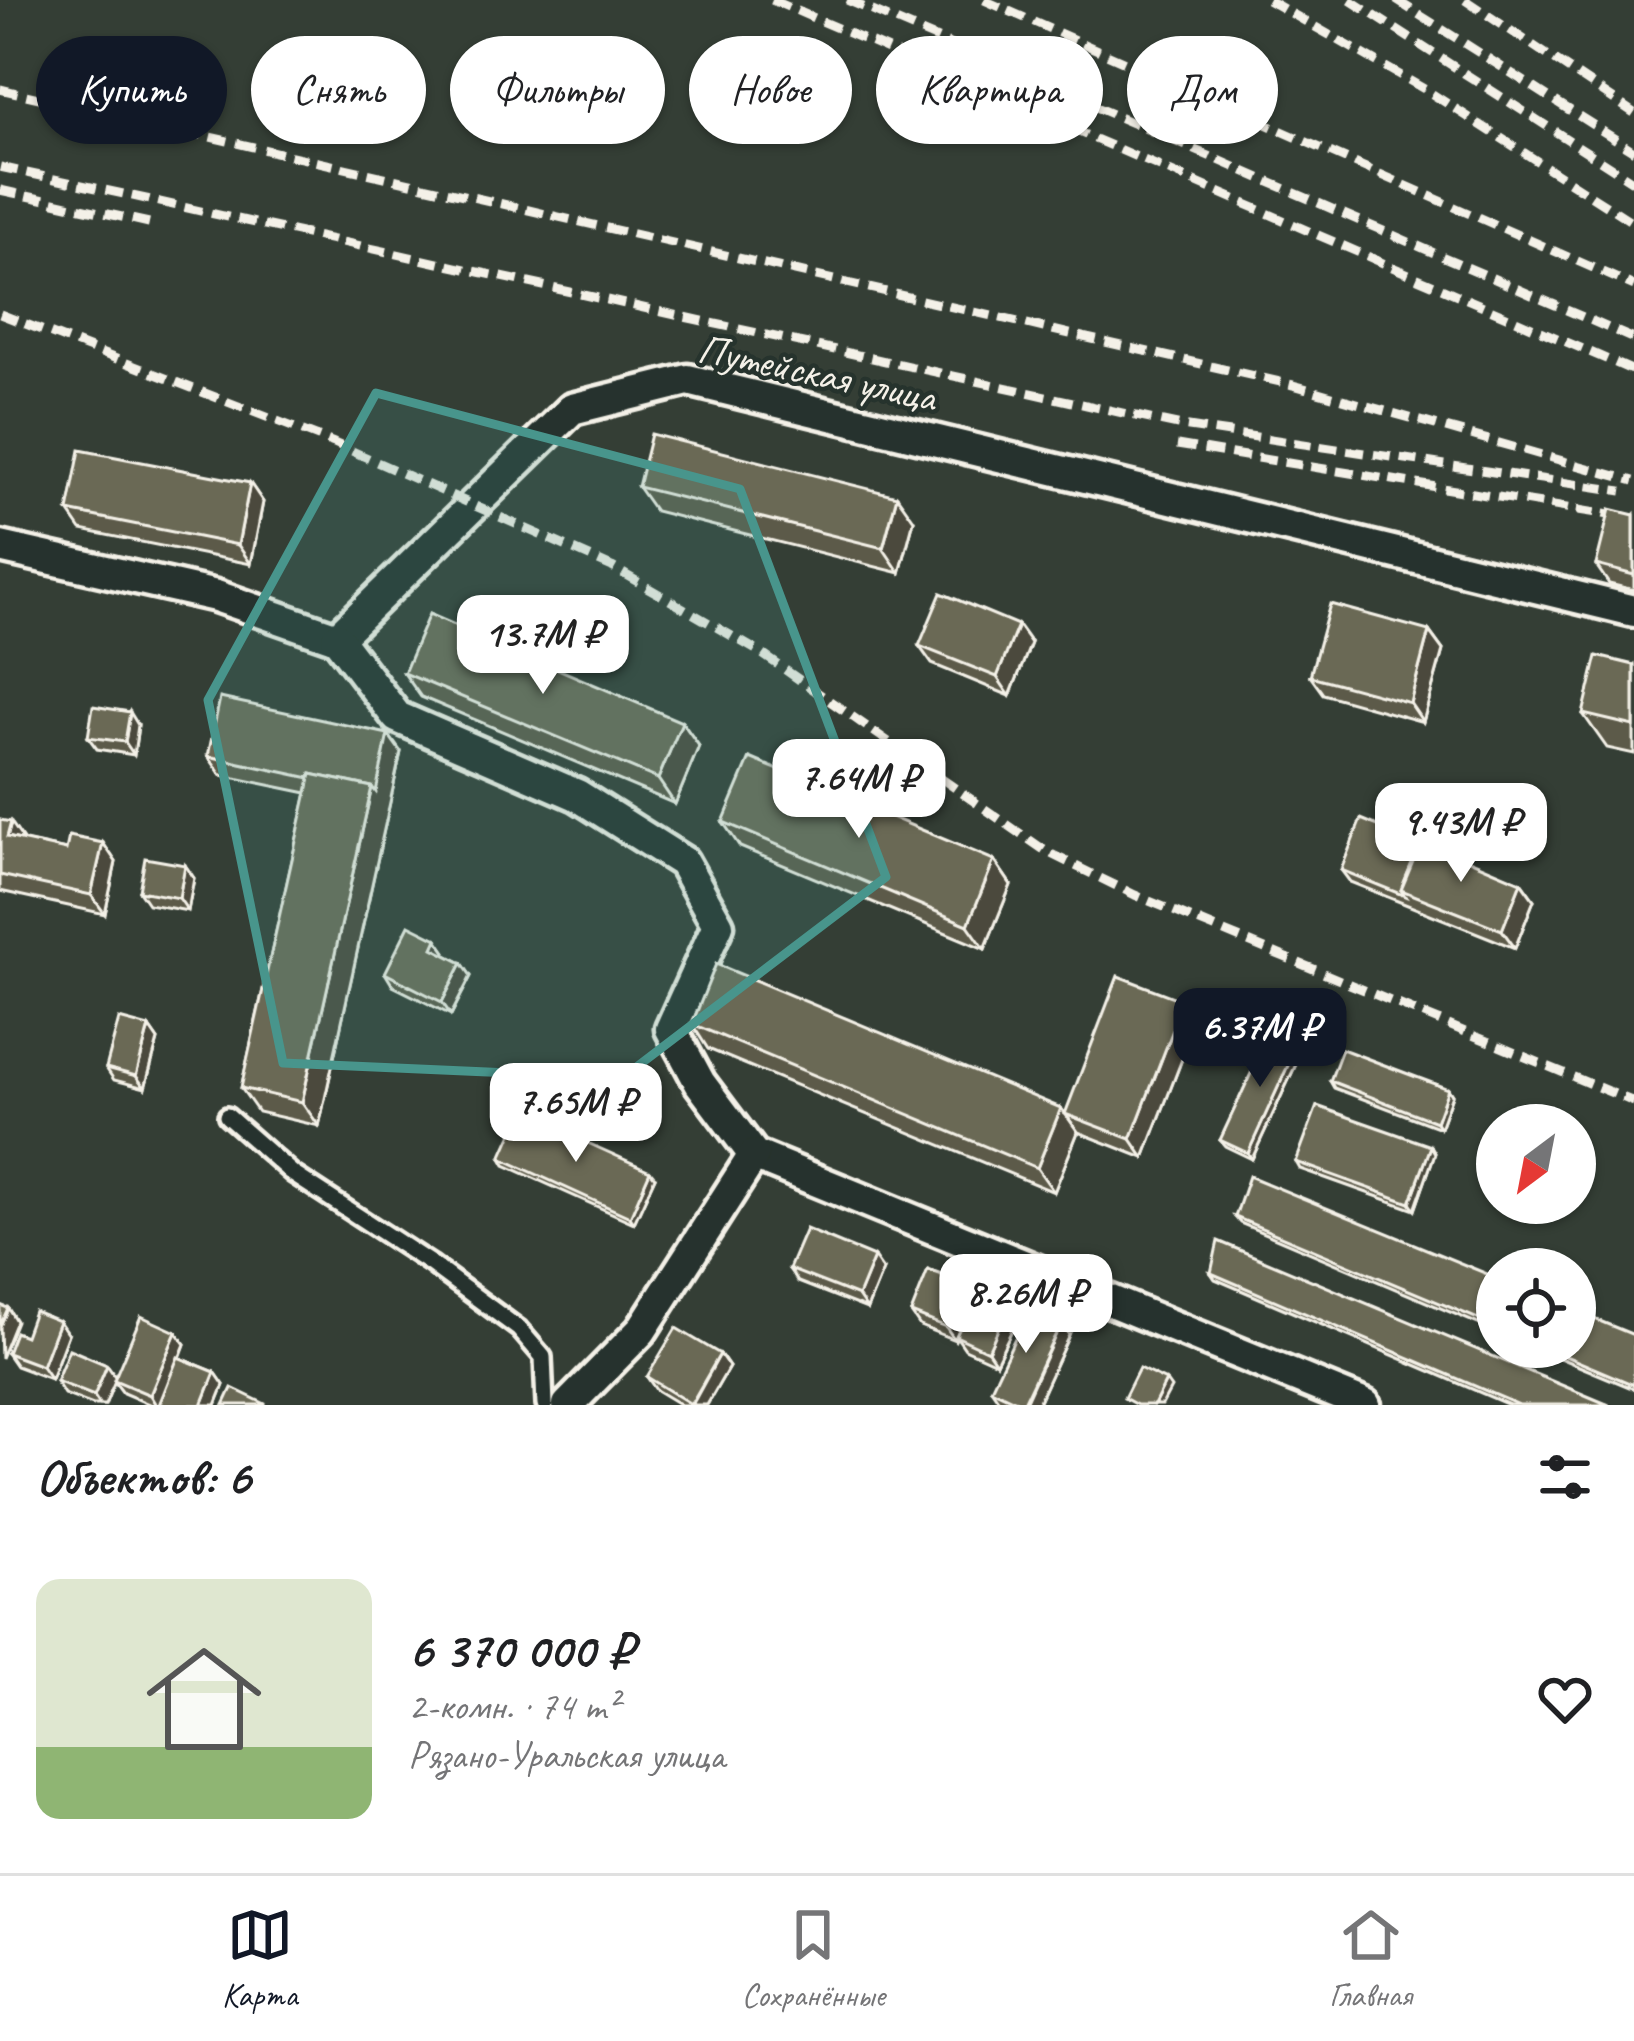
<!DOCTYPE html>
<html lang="ru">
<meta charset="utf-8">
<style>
body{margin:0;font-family:Caveat,sans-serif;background:#f2f2f2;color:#202124;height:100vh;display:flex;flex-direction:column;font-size:45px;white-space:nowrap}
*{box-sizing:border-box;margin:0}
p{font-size:39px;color:#757577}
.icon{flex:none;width:66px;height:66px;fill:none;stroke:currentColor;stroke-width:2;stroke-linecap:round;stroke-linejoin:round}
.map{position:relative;height:1405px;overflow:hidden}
.side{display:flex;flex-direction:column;background:#fff;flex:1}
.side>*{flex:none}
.guide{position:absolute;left:36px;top:36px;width:1563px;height:108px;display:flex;gap:24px}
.needle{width:78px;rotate:212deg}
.tools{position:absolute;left:1476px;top:1104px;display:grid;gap:24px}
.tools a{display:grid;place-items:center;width:120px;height:120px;border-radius:50%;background:#fff;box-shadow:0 3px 9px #0004;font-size:60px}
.price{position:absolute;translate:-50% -102px;padding:0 27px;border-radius:24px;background:#fff;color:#222;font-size:39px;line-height:78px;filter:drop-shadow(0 3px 6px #0008)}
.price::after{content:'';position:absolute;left:50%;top:72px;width:36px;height:27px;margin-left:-18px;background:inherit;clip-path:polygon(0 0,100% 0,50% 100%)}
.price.on{background:#111827;color:#fff}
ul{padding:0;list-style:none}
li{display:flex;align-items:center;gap:36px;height:300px;padding:0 36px}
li+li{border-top:3px solid #e0e0e0}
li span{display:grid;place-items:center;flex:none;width:336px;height:240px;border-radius:24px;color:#555}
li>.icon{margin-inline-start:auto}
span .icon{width:144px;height:144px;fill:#fffc;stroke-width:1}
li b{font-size:51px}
h2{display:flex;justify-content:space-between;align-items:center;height:144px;padding:0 36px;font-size:51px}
.chip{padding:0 42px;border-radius:54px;background:#fff;box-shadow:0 3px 9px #0004;font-size:42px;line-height:108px}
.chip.on{background:#111827;color:#fff}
.menu{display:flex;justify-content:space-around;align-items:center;height:168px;border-top:3px solid #e0e0e0;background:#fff;font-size:33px;color:#757577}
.menu a{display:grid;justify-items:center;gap:6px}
.menu .on{color:#111827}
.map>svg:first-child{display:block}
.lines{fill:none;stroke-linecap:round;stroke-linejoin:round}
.lane-casing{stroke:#f4f1e8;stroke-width:24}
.street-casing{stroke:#f4f1e8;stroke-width:39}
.lane{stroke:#26332d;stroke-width:15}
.street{stroke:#26332d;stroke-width:30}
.rail{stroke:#f4f1e8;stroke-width:9;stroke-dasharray:18 9;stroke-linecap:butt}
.wall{fill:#5c5a49;stroke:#f4f1e8;stroke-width:3}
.shaded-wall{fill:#4b4a3c;stroke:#f4f1e8;stroke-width:3}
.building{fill:#6b6955;stroke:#f4f1e8;stroke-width:3}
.marked{fill:#48958c;fill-opacity:0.2;stroke:#48958c;stroke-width:9;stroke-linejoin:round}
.labels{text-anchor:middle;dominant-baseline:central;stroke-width:9;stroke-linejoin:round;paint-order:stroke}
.street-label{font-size:42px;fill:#f4f1e8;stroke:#26332d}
</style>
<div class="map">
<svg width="1634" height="1405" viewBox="0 0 1634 1405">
<rect width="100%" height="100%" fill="#343e35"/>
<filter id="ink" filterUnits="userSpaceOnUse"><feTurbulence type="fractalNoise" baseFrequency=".00833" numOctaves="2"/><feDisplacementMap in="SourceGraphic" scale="24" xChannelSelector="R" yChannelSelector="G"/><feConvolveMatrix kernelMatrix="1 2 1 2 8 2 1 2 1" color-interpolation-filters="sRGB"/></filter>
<g filter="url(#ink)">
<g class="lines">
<g class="lane-casing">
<polyline id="lane" points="227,1116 293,1174 431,1264 519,1329 543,1357 545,1405"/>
</g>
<g class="street-casing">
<g id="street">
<polyline points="0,547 216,596 337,638 572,409 688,380 1634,611"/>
<polyline points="337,638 397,717 577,795 683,862 718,925 671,1029 700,1083 754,1155 1365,1405"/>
<polyline points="568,1405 641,1331 754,1155"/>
</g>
</g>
<use href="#lane" class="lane"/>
<use href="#street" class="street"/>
<g class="rail">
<polyline points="772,0 1634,371"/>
<polyline points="847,0 1634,339"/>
<polyline points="984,0 1634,286"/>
<polyline points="1268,0 1426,90 1634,223"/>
<polyline points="1350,0 1634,182"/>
<polyline points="1396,0 1634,151"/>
<polyline points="1465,0 1634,113"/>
<polyline points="0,89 1293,385 1634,481"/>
<polyline points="0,167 1182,426 1622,491"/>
<polyline points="0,190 149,223"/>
<polyline points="0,314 334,443 612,567 758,651 1047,852 1135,895 1634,1102"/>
<polyline points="1177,445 1634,519"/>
</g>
</g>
<g class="wall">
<polygon points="250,483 263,502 251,564 81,530 68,511"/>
<polygon points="638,487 914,520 900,573 655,511"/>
<polygon points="1634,515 1634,590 1609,584 1596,565"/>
<polygon points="1429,631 1443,650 1423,722 1323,694 1310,676"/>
<polygon points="1031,643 1010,696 932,664 919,646"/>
<polygon points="1634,665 1634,754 1607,748 1583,714"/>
<polygon points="404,673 682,722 699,746 675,804 421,697"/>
<polygon points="138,725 134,755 97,749 88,737"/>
<polygon points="401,752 319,1126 258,1112 241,1088 307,793 221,775 208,756"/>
<polygon points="0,820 23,841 66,850 103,843 116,862 105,914 0,891"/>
<polygon points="723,822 994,860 1011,885 985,949 740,847"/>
<polygon points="1420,843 1521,882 1534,900 1515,948 1350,882 1341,870"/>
<polygon points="185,865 194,878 188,911 148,904 139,891"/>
<polygon points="437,939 446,952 445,954 462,963 471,976 451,1015 393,986 385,973"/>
<polygon points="1184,1001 1197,1020 1144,1158 1078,1132 1065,1114"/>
<polygon points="692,1024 1061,1108 1078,1132 1054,1192 708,1049"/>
<polygon points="149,1027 158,1040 145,1088 114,1080 106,1068"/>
<polygon points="1305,1045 1252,1159 1225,1146 1220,1140"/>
<polygon points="1330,1081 1448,1089 1452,1095 1440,1128 1334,1088"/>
<polygon points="1431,1146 1435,1153 1415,1210 1300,1169 1296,1162"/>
<polygon points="501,1158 655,1177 634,1223 505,1165"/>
<polygon points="1235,1217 1497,1278 1497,1332 1240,1223"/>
<polygon points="789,1269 883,1270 867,1309 798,1282"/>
<polygon points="1211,1273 1609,1405 1509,1405 1215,1279"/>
<polygon points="963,1283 972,1295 955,1340 920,1326 911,1313"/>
<polygon points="1020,1313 996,1363 965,1349 956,1336"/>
<polygon points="176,1332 185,1344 180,1358 215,1372 224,1385 216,1405 151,1405 123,1393 114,1381 105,1405 93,1405 64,1394 56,1381 115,1377"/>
<polygon points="68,1334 51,1379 16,1366 7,1353"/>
<polygon points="1069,1335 1037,1405 1007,1405 1000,1402 991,1389"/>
<polygon points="1634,1335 1634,1389 1533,1347 1575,1347"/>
<polygon points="720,1354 729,1367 707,1405 681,1405 656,1390 647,1377"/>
</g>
<g class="shaded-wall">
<polygon points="250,483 263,502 251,564 238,545"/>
<polygon points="897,496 914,520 900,573 883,548"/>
<polygon points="1018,625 1031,643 1010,696 997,677"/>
<polygon points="1429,631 1443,650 1423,722 1410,703"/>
<polygon points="130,712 138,725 134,755 125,742"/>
<polygon points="682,722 699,746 675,804 658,779"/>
<polygon points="388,734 401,752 319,1126 302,1102 372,787"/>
<polygon points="11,822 24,841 7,837"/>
<polygon points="103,843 116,862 105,914 91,895"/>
<polygon points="994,860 1011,885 985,949 968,925"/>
<polygon points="185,865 194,878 188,911 179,898"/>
<polygon points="1521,882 1534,900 1515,948 1502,930"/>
<polygon points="437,939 446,952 442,961 433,948"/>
<polygon points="462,963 471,976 451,1015 442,1002"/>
<polygon points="1184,1001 1197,1020 1144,1158 1131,1139"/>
<polygon points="149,1027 158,1040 145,1088 136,1076"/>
<polygon points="1300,1039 1305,1045 1252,1159 1248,1153"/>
<polygon points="1448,1089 1452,1095 1440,1128 1436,1122"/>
<polygon points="1061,1108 1078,1132 1054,1192 1037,1168"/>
<polygon points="1431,1146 1435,1153 1415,1210 1410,1203"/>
<polygon points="650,1171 655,1177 634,1223 630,1217"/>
<polygon points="874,1257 883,1270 867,1309 858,1296"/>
<polygon points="963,1283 972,1295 955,1340 946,1327"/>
<polygon points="1011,1300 1020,1313 996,1363 988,1351"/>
<polygon points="8,1308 16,1321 1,1358 0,1326"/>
<polygon points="59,1321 68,1334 51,1379 42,1366"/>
<polygon points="1061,1323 1069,1335 1037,1405 1024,1405"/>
<polygon points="176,1332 185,1344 160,1405 156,1405 150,1395"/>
<polygon points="720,1354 729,1367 707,1405 692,1405"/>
<polygon points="107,1365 116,1378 105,1405 100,1405 94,1396"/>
<polygon points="215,1372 224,1385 216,1405 202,1405"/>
<polygon points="1166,1381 1171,1388 1162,1405 1154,1405"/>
</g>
<g class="building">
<polygon points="651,434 897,496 883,548 638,487"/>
<polygon points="80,450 250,483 238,545 68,511"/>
<polygon points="1610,509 1634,515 1634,575 1596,565"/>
<polygon points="941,593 1018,625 997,677 919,646"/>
<polygon points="1330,604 1429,631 1410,703 1310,676"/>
<polygon points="429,614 682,722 658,779 404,673"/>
<polygon points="1597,656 1634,665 1634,726 1583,714"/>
<polygon points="220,698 388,734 376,792 372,787 311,774 310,778 208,756"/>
<polygon points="93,706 130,712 125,742 88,737"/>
<polygon points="750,758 994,860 968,925 723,822"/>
<polygon points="311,774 372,787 302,1102 241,1088"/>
<polygon points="1361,819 1420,843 1401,890 1405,896 1341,870"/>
<polygon points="0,820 11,822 7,837 66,850 69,836 103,843 91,895 0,875"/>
<polygon points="1422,840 1521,882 1502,930 1401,890"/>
<polygon points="145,858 185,865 179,898 139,891"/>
<polygon points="409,925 437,939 433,948 462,963 442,1002 385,973"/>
<polygon points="716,964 1061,1108 1037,1168 692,1024"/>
<polygon points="1118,976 1184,1001 1131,1139 1065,1114"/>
<polygon points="119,1019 149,1027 136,1076 106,1068"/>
<polygon points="1273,1026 1300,1039 1248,1153 1220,1140"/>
<polygon points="1342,1049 1448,1089 1436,1122 1330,1081"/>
<polygon points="1317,1106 1431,1146 1410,1203 1296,1162"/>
<polygon points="521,1113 650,1171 630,1217 501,1158"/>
<polygon points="1249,1176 1497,1278 1497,1327 1235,1217"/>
<polygon points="806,1229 874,1257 858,1296 789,1269"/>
<polygon points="1218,1241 1609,1405 1519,1405 1211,1273"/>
<polygon points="928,1270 963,1283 946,1327 911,1313"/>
<polygon points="979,1286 1011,1300 988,1351 956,1336"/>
<polygon points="0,1305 8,1308 0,1326"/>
<polygon points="1029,1308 1061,1323 1023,1404 991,1389"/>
<polygon points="34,1311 59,1321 42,1366 7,1353 15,1332 25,1336"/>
<polygon points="1575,1311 1634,1335 1634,1385 1544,1347 1575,1347"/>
<polygon points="141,1316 176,1332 150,1395 114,1380"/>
<polygon points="676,1328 720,1354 691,1404 647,1377"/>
<polygon points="69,1349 107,1365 94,1396 56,1381"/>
<polygon points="178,1357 215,1372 202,1405 159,1405"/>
<polygon points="1139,1368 1166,1381 1154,1405 1137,1405 1124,1398"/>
<polygon points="232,1388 265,1404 265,1405 224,1405"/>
</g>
</g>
<path class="marked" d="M 376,393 L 740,489 L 886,877 L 622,1078 L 283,1063 L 208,700 Z"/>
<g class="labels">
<g class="street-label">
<text transform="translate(817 373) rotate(12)">Путейская улица</text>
</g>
</g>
</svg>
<div class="tools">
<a><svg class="needle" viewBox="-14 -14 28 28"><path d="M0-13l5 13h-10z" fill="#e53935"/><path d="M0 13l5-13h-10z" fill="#757577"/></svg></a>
<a><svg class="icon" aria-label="locate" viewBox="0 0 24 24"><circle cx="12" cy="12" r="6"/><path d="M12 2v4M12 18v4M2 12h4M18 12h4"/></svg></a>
</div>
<b class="price" style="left:543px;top:697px">13.7M ₽</b>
<b class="price" style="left:859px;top:841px">7.64M ₽</b>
<b class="price" style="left:1461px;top:885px">9.43M ₽</b>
<b class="price on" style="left:1260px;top:1090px">6.37M ₽</b>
<b class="price" style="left:576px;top:1165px">7.65M ₽</b>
<b class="price" style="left:1026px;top:1356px">8.26M ₽</b>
<div class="guide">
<a class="chip on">Купить</a>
<a class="chip">Снять</a>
<a class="chip">Фильтры</a>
<a class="chip">Новое</a>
<a class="chip">Квартира</a>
<a class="chip">Дом</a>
</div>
</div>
<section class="side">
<h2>Объектов: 6<svg class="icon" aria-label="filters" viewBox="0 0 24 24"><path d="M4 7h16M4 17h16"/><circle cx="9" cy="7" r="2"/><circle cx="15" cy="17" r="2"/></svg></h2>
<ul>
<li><span style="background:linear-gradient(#dfe7d0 70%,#8fb573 0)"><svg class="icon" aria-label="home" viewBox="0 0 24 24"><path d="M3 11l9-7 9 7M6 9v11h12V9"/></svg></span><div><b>6 370 000 ₽</b><p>2-комн. · 74 m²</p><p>Рязано-Уральская улица</p></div><svg class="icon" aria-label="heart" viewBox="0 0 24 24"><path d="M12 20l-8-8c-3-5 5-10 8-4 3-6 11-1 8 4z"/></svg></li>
</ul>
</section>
<nav class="menu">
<a class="on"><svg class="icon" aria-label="map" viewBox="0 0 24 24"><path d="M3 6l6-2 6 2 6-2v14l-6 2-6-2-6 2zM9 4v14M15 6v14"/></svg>Карта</a>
<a><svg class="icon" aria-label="saved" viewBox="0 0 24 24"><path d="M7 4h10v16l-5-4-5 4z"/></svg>Сохранённые</a>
<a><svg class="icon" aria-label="home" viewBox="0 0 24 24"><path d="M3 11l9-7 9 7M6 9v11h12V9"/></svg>Главная</a>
</nav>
